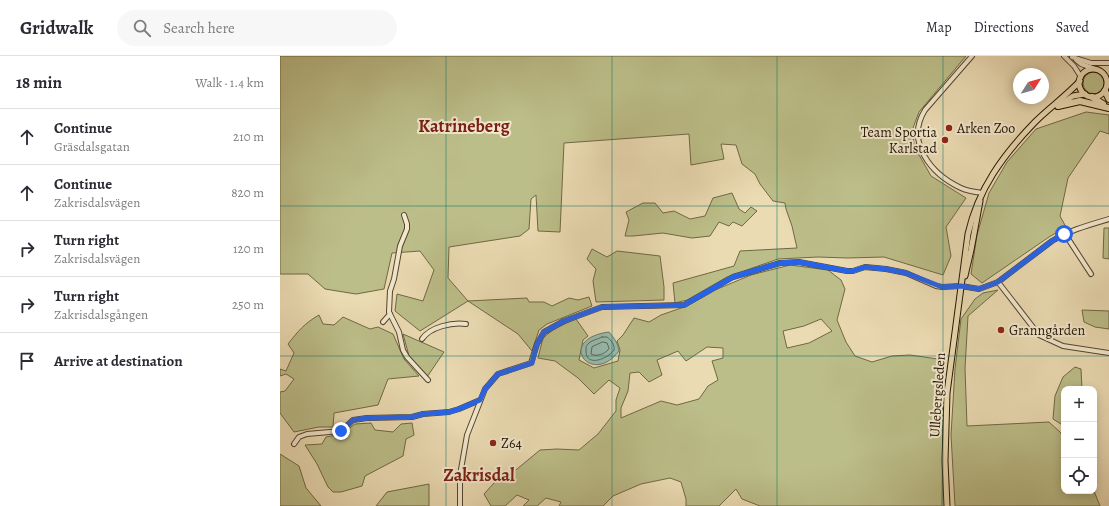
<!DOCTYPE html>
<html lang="en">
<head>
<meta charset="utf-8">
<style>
	body { margin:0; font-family:Alegreya,serif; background:#f7f7f7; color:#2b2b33 }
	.controls { position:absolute; right:12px; bottom:12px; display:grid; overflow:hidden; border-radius:8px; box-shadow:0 2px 10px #0003 }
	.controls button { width:36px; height:36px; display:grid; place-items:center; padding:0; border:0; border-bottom:1px solid #e1e1e2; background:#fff; color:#2b2b33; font:20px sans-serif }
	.compass { position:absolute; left:733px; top:12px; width:36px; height:36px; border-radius:50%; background:#fff; box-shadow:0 2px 10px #0003; rotate:53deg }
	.stop { position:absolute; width:12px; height:12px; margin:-9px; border:3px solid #2563eb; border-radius:50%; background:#fff }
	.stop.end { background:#2563eb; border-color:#fff; box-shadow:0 1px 4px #0008 }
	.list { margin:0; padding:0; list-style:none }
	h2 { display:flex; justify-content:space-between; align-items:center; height:52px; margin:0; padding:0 16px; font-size:17px }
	h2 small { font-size:13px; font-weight:400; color:#7c7c81 }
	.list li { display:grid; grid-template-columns:26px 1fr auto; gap:12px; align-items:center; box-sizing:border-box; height:56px; padding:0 16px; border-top:1px solid #e1e1e2 }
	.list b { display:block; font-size:15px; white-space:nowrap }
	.list p { margin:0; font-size:13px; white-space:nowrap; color:#7c7c81 }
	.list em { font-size:13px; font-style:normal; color:#7c7c81 }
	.icon { flex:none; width:22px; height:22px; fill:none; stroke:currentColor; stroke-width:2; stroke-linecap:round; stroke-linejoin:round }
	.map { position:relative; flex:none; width:829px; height:450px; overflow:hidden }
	header { display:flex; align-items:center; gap:24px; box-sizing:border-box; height:56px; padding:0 20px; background:#fff; border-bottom:1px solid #e1e1e2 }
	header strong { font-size:19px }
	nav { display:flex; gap:22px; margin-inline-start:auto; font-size:14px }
	.search { width:280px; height:36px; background:#f7f7f7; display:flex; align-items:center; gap:10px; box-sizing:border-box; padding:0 14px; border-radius:22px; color:#7c7c81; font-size:15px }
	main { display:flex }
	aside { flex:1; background:#fff }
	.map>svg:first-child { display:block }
</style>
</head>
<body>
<header>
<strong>Gridwalk</strong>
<div class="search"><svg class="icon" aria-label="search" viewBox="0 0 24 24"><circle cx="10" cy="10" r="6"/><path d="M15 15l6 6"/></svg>Search here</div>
<nav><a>Map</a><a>Directions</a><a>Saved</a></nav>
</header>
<main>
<aside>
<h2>18 min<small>Walk · 1.4 km</small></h2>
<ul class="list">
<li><svg class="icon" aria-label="ahead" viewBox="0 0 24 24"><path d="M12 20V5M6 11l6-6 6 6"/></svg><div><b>Continue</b><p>Gräsdalsgatan</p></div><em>210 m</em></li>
<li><svg class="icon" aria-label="ahead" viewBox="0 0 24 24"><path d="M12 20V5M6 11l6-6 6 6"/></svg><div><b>Continue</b><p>Zakrisdalsvägen</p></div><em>820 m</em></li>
<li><svg class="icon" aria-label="right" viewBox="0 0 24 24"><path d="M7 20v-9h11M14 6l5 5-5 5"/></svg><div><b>Turn right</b><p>Zakrisdalsvägen</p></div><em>120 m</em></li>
<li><svg class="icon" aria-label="right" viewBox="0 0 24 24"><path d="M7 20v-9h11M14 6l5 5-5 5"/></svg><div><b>Turn right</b><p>Zakrisdalsgången</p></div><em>250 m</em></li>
<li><svg class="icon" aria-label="arrive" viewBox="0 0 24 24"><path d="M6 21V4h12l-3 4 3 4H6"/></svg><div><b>Arrive at destination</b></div></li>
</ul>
</aside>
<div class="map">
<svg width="829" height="450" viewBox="0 0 829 450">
	<rect width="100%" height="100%" fill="#ebdbb3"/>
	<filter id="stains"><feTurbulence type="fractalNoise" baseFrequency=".005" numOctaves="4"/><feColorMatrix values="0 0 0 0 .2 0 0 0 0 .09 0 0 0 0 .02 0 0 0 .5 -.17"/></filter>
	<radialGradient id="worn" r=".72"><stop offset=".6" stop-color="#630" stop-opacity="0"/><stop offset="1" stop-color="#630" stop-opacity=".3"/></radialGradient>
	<g fill="#bcbe89" stroke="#706844" fill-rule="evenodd">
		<path d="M0 0H686L639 56 633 72 634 90 651 120 686 142 666 171 671 200 663 219 604 201 567 202 538 201 498 203 447 221 407 244 395 247 393 227 454 210 460 195 517 192 512 170 506 153 505 147 493 145 480 128 475 118 462 108 456 89 441 88 444 103 411 109 409 78 284 87 280 176 258 175 256 139 251 143 249 173 240 180 169 191 168 222 188 245 247 242 249 246H264L272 250 289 242 298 244 309 241 312 250 267 268 259 274 252 295 238 278 188 245 140 275 115 255 117 238 143 245 154 214 140 195 112 197 104 233 76 238 45 233 28 218H0Z"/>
		<circle cx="814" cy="27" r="11"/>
		<path d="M806 56 829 59V78L820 75 788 122 780 160 786 171 769 181 702 227 691 218 697 179 709 137 727 106 756 73Z"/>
		<path d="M452 137 459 153 465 157 471 151 477 155 462 170 453 166 449 170 439 166 430 180 412 182 383 177 353 180H345L349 164 346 156 363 147H375L383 157 394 155 410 163 425 160 433 142Z"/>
		<path d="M824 172H829V203L823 202Z"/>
		<path d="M312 193 327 201 337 195 380 200 384 231V244L316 246 313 225 316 213 307 203Z"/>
		<path d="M510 209 548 214 561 224 565 233 557 264 566 286 575 300 592 306 612 300 630 299 665 304 663 352 662 450H480L462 443 456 433 439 450H406V443L401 426 390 422 361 428 333 440 323 450H279L281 446 266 442 257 450H243L249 444 237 439 225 450H211L204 438 214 427 231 418 260 394 277 393 299 394 318 378 336 355V344L340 332 329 324 314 338 298 322 275 305 258 302 263 282 275 272 296 263 308 280 303 284 299 304 314 312 338 305 340 294 337 285 343 279 354 262 369 266 381 259 407 250 435 234 471 219ZM541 263 552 275 529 287 507 292 503 275 524 270ZM427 291 443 292V302L432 305 438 324 428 330 419 343 397 349 381 345 341 362V352L348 335 350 317 359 316 369 326 382 319 377 304 398 295 406 305Z"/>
		<path d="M718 234 688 260 685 312 687 370 769 366 781 377 784 385V435H814L820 450H675L671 379 675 313 681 263 695 243 703 237Z"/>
		<path d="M802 254 829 255V273L815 271 804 266Z"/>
		<path d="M39 259 43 268 54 269 63 261 90 273 98 271 113 278 124 303 139 320 108 323 98 349 54 357 53 371H39L14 376 0 357V336L5 335 14 323 6 318 0 320V313L6 315 14 297 8 288C18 275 25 267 39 259Z"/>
		<path d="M123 278 164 296 147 321 129 300Z"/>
		<path d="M795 311 801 313 802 333H784V370L773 363 775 340 783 321Z"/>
		<path d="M91 367 95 374 113 376 121 368 132 367 134 379 126 383 123 400 85 420 82 430 61 436H53L48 431 37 408 25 389 42 388 46 381 62 378 75 368Z"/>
		<path d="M0 398 19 410 26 432 41 450H0Z"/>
		<path d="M149 428V450H96L107 436Z"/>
	</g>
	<path fill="#98bbae" stroke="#697868" d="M329 276C334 282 338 287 339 295 311 332 275 283 329 276Z"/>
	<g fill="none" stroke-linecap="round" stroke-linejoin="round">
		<g stroke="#5e6757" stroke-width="1">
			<path d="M322 281H327C331 284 335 289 334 294 328 303 305 312 306 294 306 291 306 290 308 288 310 285 318 283 322 281Z"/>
			<path d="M323 286 327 287 329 292 328 294C324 298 317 301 311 298L312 291Z"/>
		</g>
		<defs>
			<g id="minor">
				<path d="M692 0 645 54C625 86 651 118 681 132 687 135 695 136 702 137"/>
				<path d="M784 0 794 10 801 21"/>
				<path d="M792 1 811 7H829"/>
				<path d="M796 4 801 8 815 13"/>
				<path d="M124 159 127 168V173L120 190 114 223 110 235 109 256 119 276 123 294 127 301 148 324"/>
				<path d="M785 178 811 218"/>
				<path d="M718 226 759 279 783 290 829 297"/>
				<path d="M103 266 110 258"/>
				<path d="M142 283C150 271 172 266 186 268"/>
				<path d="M14 388 19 381 27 378 61 375 73 364 87 362 132 361 143 358 169 356 179 353 200 344"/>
				<path d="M180 450V419L187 379 205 333 218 318 251 307 257 288 264 276 284 265 322 251 404 249 453 221 500 207 519 206 567 215H573L585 211 606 213 626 217 656 230 662 231 681 230 699 233 718 226 772 185C790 174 809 169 829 163"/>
			</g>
			<g id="major">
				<circle cx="813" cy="27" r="14"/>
				<path d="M779 49 793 40 805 38"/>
				<path d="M685 220 691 194 700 145"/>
				<path d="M667 450 665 405 667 337 688 178C698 133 723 99 755 66 769 52 786 40 800 25"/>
			</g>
			<g id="highway">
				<path d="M825 35 829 43"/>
				<path d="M812 41 823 48"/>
				<path d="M778 50 800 45 829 52"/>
			</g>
		</defs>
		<use href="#minor" stroke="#55452d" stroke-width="6"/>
		<use href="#major" stroke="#231300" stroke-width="7"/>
		<use href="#highway" stroke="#231300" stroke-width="8"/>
		<use href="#minor" stroke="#f2e8ce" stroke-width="4"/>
		<use href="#major" stroke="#ebdbb3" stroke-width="5"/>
		<use href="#highway" stroke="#ebdbb3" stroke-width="6"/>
	</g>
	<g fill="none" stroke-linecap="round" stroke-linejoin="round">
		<path stroke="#2563eb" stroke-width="5" d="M61 375 73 364 87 362 132 361 143 358 169 356 179 353 200 344 205 333 218 318 252 307 257 288 264 276 284 265 322 251 404 249 453 221 500 207 519 206 567 215H573L585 211 606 213 626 217 662 231 681 230 699 233 718 226 772 185 784 178"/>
	</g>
	<path fill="none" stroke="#0f766e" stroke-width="1" stroke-opacity="0.55" d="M166 0V450M332 0V450M497 0V450M663 0V450M0 150H829M0 300H829"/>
	<g fill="#8f2418" stroke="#f2e8ce" stroke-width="1.5">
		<circle cx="669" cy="72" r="4"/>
		<circle cx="665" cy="84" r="4"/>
		<circle cx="721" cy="274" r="4"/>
		<circle cx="213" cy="387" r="4"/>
	</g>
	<g text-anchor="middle" stroke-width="4" stroke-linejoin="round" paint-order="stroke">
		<g font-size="14" fill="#231300" stroke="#f2e8ce" text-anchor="start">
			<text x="677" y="77">Arken Zoo</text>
			<text x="657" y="81" text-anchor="end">Team Sportia<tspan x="657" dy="16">Karlstad</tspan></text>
			<text x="729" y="279">Granngården</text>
			<text x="221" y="392">Z64</text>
		</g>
		<g font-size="14" fill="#231300" stroke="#f2e8ce">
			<text transform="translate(657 339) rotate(-86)" y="5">Ullebergsleden</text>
		</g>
		<g font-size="18" font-weight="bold" fill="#7a1f14" stroke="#f2e8ce">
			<text x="184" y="76">Katrineberg</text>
			<text x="199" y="425">Zakrisdal</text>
		</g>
	</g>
	<rect width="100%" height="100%" filter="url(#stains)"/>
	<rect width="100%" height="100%" fill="url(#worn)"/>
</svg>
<div class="controls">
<button>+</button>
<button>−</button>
<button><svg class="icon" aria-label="locate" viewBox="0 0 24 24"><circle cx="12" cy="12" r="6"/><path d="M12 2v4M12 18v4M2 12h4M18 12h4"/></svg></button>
</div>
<svg class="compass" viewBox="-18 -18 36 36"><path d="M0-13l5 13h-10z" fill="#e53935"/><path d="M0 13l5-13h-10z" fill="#7c7c81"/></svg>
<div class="stop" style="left:784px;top:178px"></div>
<div class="stop end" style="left:61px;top:375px"></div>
</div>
</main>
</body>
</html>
